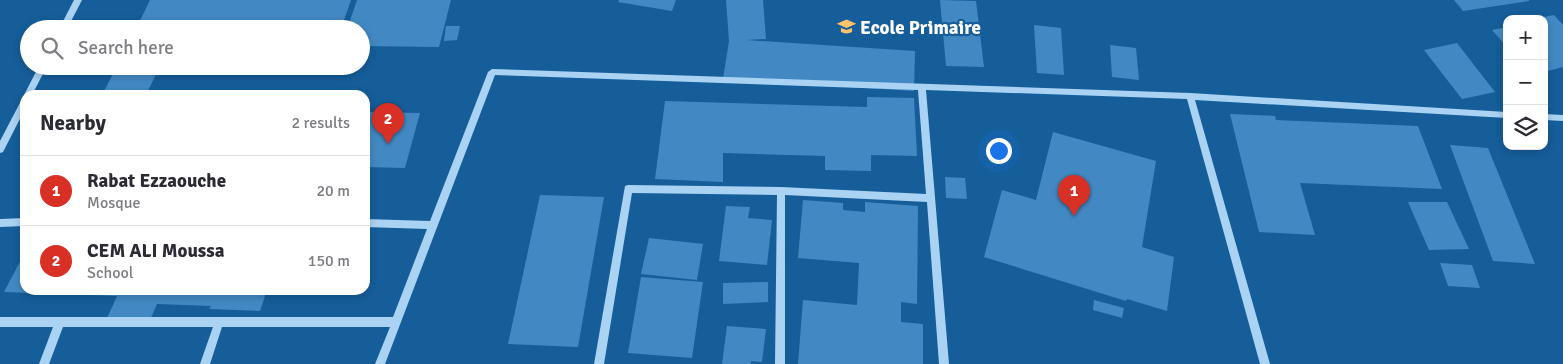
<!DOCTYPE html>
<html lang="en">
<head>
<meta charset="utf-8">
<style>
	body { margin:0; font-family:Signika,sans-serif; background:#f2f2f3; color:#2b2b33 }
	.controls { position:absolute; right:15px; top:15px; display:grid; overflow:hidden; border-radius:10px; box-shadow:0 2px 8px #0003 }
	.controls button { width:45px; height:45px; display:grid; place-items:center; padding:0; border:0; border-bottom:1px solid #e1e1e2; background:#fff; color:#2b2b33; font:25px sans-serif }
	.you { position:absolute; left:998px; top:150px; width:18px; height:18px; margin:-12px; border:4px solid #fff; border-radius:50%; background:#1a73e8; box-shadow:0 0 0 8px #1a73e833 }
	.badge { display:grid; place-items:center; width:32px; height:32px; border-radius:50%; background:#d93025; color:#fff; font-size:16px; font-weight:700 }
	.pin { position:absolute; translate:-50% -41px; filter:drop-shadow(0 1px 2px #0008) }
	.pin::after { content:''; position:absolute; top:26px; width:18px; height:15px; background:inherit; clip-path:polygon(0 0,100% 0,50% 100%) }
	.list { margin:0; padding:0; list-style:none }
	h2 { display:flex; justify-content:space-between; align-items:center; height:65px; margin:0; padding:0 20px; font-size:21px }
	h2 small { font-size:16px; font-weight:400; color:#7c7c81 }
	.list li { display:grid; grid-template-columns:32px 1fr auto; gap:15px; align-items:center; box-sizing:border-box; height:70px; padding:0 20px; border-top:1px solid #e1e1e2 }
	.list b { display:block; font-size:19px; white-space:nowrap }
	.list p { margin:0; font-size:16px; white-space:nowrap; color:#7c7c81 }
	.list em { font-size:16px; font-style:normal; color:#7c7c81 }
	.icon { flex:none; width:28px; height:28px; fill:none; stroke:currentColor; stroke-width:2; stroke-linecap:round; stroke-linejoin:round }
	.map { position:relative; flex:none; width:1563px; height:364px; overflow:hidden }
	.search { position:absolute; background:#fff; box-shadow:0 2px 8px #0003; left:20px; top:20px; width:350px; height:55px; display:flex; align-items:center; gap:12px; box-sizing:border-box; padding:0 18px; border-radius:28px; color:#7c7c81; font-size:19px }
	.panel { position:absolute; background:#fff; box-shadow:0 2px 8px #0003; left:20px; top:90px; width:350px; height:205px; border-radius:15px }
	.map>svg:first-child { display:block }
</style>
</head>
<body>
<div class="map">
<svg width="1563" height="364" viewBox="0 0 1563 364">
	<rect width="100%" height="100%" fill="#155e9a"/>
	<g fill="#4289c3">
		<path d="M150 0H351L341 29H308L310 25 180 23 178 29H136Z"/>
		<path d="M357 0H451L439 47 361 46V29H347Z"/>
		<path d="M619 0H676L672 11 618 2Z"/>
		<path d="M726 0H763L766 39 746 40 915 51 914 91 723 79 729 41Z"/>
		<path d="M940 0 976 1 984 67 946 66Z"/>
		<path d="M1454 0H1529V1L1463 11Z"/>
		<path d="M1554 15 1563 25V67L1544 72V17Z"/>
		<path d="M1034 25 1061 28 1064 75 1037 73Z"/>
		<path d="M446 26H460L457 40 444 41Z"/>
		<path d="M1507 27V47L1492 30Z"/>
		<path d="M1457 43 1495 92 1462 99 1424 50Z"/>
		<path d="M1110 45 1136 48 1139 80 1112 77Z"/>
		<path d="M117 66H160L146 95H102Z"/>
		<path d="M294 66H328L327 71 293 70Z"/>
		<path d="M296 91 323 92 322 95H295Z"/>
		<path d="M867 97 914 98 917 156 871 155V171L825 170V156L723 153V182L655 179 665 101 867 107Z"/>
		<path d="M365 112 420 113 405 168 365 167Z"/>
		<path d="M1230 114 1275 116 1276 120 1418 126 1442 189 1300 183 1315 235 1259 232Z"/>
		<path d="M1053 132 1156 161 1142 247 1174 257 1167 311 1127 299 1126 301 984 257 1002 190 1036 200Z"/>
		<path d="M1450 145 1488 148 1535 264 1493 261Z"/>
		<path d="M945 177 965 178 967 199 946 198Z"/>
		<path d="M540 195 604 197 578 347 508 344Z"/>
		<path d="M803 200 843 203V210L865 212V202L918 206 917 304 901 302V322L923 324V364H798L803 300 857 305 859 263 798 258Z"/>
		<path d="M1408 202H1447L1469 249 1429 250Z"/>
		<path d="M726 206 750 207 748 218 772 220 767 265 719 261Z"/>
		<path d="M649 238 703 244 697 280 641 274Z"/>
		<path d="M25 252V290H267L260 311 209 309 211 306 157 304 150 320 107 318 117 296 4 292Z"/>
		<path d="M1440 263 1472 265 1480 288 1448 286Z"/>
		<path d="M641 277 703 282 692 358 628 353Z"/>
		<path d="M768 282V302L723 304V283Z"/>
		<path d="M1094 300 1124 308 1122 318 1093 310Z"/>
		<path d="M727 326 766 329 762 362 751 361V364H722Z"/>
	</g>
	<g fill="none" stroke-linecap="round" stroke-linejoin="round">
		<g fill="#aad3f3" fill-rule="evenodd">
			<path d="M74 0H82L67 29H59Z"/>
			<path d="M39 66H47L32 95H25V97L24 95Z"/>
			<path d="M492 69 1190 93 1507 112V118L1195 100 1270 364H1260L1187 99 926 90 949 364H939L927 202 785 195V364H775L777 195 632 193 604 364H594L625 186 628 185 781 187 926 194 918 90 495 75 385 364H375L390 327H222L210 364H200L213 327H63L49 364H39L53 327H0V317H393L427 229 365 227V219L430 221 488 72Z"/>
			<path d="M25 98V109L3 152 0 153V141L22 99Z"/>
			<path d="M1544 114 1563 115V121L1544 120Z"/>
			<path d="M25 218V226L0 227V219Z"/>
		</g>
	</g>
	<defs>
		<symbol id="school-bare" viewBox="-9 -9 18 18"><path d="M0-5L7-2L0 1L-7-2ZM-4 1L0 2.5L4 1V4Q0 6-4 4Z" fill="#ffc46b" stroke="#155e9a" stroke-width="2.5" paint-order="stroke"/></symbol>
	</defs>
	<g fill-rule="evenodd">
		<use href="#school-bare" x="834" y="14" width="25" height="25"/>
	</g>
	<g text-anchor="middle" stroke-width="4.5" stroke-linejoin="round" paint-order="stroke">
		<g font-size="19" font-weight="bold" fill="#fff" stroke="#155e9a" text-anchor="start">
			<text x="860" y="34">Ecole Primaire</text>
		</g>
	</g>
</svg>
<div class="controls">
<button>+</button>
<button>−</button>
<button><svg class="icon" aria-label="layers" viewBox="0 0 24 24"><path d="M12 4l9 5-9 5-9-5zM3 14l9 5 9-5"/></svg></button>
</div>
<div class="you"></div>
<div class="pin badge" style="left:1074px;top:216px">1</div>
<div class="pin badge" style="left:388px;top:144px">2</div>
<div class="search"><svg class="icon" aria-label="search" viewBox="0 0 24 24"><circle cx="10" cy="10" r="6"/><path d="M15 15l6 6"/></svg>Search here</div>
<section class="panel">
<h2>Nearby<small>2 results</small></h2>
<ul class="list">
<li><span class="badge">1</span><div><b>Rabat Ezzaouche</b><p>Mosque</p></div><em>20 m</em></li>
<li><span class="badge">2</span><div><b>CEM ALI Moussa</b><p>School</p></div><em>150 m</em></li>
</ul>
</section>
</div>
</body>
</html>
